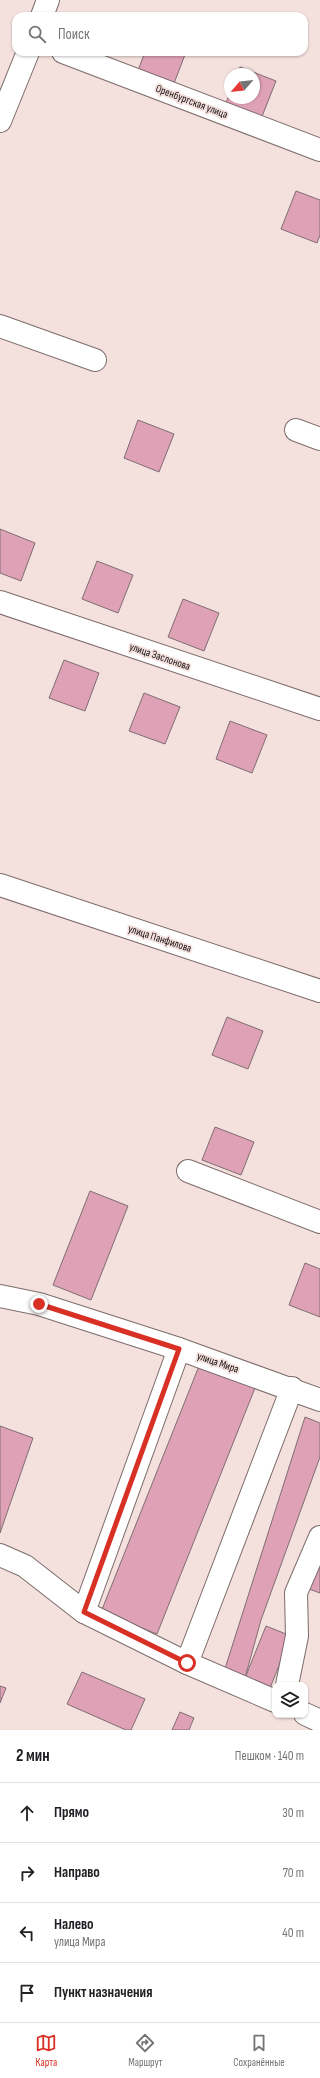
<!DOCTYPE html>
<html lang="ru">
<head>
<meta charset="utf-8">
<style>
	body { margin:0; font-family:"Sofia Sans Condensed",sans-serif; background:#f2f2f2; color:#202124 }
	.controls { position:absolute; right:12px; bottom:12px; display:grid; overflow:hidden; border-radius:8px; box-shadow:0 1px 3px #0004 }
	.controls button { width:36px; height:36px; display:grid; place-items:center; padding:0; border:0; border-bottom:1px solid #e0e0e0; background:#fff; color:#202124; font:20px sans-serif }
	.compass { position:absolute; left:224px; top:68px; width:36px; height:36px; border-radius:50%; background:#fff; box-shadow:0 1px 3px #0004; rotate:242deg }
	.stop { position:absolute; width:12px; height:12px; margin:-9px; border:3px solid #d93025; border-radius:50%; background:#fff }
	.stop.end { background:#d93025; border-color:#fff; box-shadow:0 1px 4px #0008 }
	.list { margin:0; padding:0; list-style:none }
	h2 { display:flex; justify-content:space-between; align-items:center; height:52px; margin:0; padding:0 16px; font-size:17px }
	h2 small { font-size:13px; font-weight:400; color:#757577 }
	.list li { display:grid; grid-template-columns:26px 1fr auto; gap:12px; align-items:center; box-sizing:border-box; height:60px; padding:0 16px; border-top:1px solid #e0e0e0 }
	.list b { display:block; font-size:15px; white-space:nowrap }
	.list p { margin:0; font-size:13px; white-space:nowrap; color:#757577 }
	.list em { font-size:13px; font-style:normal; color:#757577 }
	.icon { flex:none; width:22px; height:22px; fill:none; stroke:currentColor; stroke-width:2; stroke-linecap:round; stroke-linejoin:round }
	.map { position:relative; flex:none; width:320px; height:1730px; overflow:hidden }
	.search { position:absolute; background:#fff; box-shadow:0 1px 3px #0004; left:12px; right:12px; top:12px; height:44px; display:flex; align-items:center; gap:10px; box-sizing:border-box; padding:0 14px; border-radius:12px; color:#757577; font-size:15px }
	.sheet { height:292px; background:#fff }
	nav { display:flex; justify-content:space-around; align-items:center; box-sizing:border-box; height:56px; border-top:1px solid #e0e0e0; background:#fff; font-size:11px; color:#757577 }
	nav a { display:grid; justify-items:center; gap:2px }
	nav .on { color:#d93025 }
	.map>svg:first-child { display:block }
</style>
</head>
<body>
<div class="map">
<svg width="320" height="1730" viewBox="0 0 320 1730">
	<rect width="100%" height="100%" fill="#f4e1de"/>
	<g fill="#dfa1b6" stroke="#7e6e73">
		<path d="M145 52H186L173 86 137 73Z"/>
		<path d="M240 67 276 81 261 119 225 105 230 93V98H254V74H237Z"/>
		<path d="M296 191 320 200V235L317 243 281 229Z"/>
		<path d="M138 420 174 434 159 472 124 458Z"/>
		<path d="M0 529 35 543 21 581 0 573Z"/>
		<path d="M97 561 133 575 118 613 82 599Z"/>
		<path d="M183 599 219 613 204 651 168 637Z"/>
		<path d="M64 660 99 673 85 711 49 698Z"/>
		<path d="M144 693 180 707 165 744 129 731Z"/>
		<path d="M230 721 267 735 252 773 216 759Z"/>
		<path d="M227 1017 263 1031 248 1069 212 1055Z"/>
		<path d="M215 1127 254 1142 241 1175 202 1160Z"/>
		<path d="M90 1191 128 1206 91 1300 53 1285Z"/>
		<path d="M305 1263 320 1269V1317L289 1305Z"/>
		<path d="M199 1366 255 1388 157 1634 101 1612Z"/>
		<path d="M305 1417 320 1423V1457L261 1620 245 1678H222Z"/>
		<path d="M0 1426 33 1438 0 1533Z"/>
		<path d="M320 1564V1593L309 1589Z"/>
		<path d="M266 1626 291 1636 270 1688 245 1678Z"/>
		<path d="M82 1672 145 1699 131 1730H126L67 1704Z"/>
		<path d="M0 1686 6 1688 0 1703Z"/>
		<path d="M180 1712 194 1718 189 1730H172Z"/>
	</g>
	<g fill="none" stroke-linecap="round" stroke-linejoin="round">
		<defs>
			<g id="minor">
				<path d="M42 16 48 0"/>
				<path d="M63 52 320 150"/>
				<path d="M0 121 28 52"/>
				<path d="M0 326 95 360"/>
				<path d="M296 430 320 439"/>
				<path d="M0 602 320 709"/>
				<path d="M0 885 320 991"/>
				<path d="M188 1171 320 1222"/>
				<path d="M0 1296 39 1304 179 1349 320 1400"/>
				<path d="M179 1349 84 1612 187 1663"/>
				<path d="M0 1555 25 1566 84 1612"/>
				<path d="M287 1685 297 1636 296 1593 320 1537"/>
				<path d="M275 1701 187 1663 292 1388"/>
				<path d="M305 1714 320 1721"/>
			</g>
		</defs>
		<use href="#minor" stroke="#7c6c6a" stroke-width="24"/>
		<use href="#minor" stroke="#fff" stroke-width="22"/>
	</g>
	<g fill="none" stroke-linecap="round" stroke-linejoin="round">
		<path stroke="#d93025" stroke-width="5" d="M39 1304 179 1349 84 1612 187 1663"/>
	</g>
	<g text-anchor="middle" stroke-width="3.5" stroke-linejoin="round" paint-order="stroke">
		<g font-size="11" fill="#17100f" stroke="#f4e1de">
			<text transform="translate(192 101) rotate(21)" y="4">Оренбургская улица</text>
			<text transform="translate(160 656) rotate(19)" y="4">улица Заслонова</text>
			<text transform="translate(160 938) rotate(18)" y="4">улица Панфилова</text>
			<text transform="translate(218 1362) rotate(19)" y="4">улица Мира</text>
		</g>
	</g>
</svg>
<div class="controls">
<button><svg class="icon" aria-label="layers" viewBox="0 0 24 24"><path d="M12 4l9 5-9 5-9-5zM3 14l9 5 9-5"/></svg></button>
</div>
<svg class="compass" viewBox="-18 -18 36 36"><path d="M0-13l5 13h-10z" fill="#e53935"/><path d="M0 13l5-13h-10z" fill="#757577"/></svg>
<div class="stop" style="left:187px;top:1663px"></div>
<div class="stop end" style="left:39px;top:1304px"></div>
<div class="search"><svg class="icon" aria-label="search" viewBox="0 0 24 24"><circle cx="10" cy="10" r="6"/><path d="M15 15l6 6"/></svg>Поиск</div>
</div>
<section class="sheet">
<h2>2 мин<small>Пешком · 140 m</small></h2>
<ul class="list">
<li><svg class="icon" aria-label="ahead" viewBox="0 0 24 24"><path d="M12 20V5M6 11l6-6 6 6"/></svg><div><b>Прямо</b></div><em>30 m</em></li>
<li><svg class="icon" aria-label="right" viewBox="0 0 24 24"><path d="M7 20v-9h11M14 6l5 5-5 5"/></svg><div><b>Направо</b></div><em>70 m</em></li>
<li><svg class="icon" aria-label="left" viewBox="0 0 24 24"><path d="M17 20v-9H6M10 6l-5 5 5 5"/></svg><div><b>Налево</b><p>улица Мира</p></div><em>40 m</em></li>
<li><svg class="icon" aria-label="arrive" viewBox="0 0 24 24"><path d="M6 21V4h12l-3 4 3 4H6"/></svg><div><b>Пункт назначения</b></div></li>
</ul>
</section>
<nav>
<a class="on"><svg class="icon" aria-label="map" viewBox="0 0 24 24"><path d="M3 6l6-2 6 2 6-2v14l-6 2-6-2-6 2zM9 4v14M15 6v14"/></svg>Карта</a>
<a><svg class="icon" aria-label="directions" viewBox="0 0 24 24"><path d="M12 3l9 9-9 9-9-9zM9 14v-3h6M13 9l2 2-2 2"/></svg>Маршрут</a>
<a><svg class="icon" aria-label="saved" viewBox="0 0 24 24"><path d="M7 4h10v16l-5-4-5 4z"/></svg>Сохранённые</a>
</nav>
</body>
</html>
